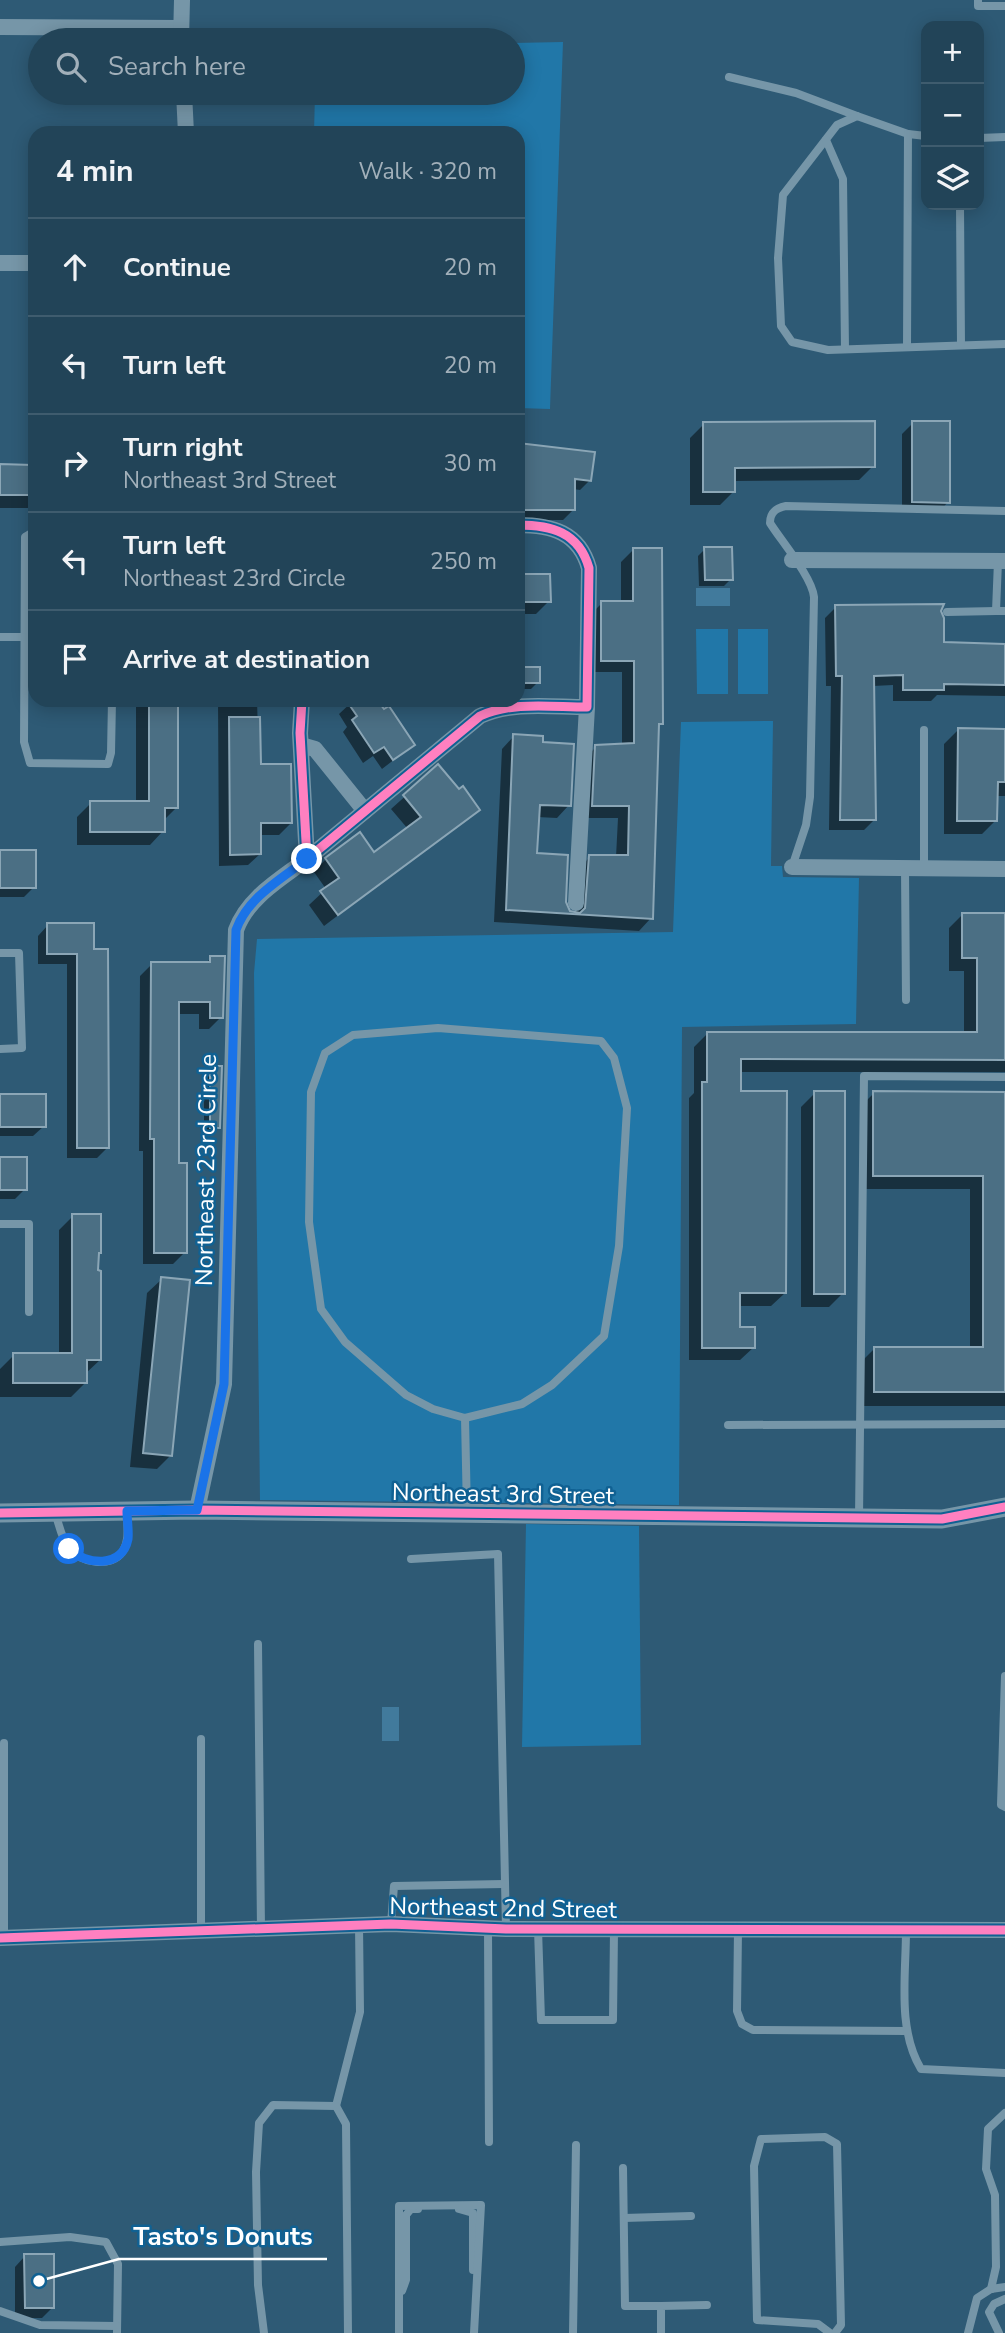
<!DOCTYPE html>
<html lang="en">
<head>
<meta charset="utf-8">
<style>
	body { margin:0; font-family:"Nunito Sans",sans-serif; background:#2e4e61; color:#f1f3f6 }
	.controls { position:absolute; right:21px; top:21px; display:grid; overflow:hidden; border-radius:14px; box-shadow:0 4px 18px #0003 }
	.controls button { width:63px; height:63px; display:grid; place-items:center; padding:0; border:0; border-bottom:2px solid #3f5c6e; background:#224458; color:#f1f3f6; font:35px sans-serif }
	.stop { position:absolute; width:21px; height:21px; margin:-16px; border:5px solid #1a73e8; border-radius:50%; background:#fff }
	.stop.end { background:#1a73e8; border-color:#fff; box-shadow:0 2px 7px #0008 }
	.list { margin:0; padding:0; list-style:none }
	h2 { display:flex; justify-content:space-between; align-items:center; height:91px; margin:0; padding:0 28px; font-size:30px }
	h2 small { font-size:23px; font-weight:400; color:#a2b0ba }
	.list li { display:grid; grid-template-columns:46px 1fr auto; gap:21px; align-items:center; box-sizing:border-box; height:98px; padding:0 28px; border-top:2px solid #3f5c6e }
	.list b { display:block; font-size:26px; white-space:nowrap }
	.list p { margin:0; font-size:23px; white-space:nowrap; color:#a2b0ba }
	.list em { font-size:23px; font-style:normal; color:#a2b0ba }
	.icon { flex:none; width:38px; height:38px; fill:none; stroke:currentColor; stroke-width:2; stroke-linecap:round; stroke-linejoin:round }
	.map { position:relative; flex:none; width:1005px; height:2333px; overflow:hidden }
	.search { position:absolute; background:#224458; box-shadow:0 4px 18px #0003; left:28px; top:28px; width:497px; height:77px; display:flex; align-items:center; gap:18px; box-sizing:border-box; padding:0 24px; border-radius:38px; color:#a2b0ba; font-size:26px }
	.panel { position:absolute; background:#224458; box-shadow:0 4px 18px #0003; left:28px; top:126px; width:497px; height:581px; border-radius:21px }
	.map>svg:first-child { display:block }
</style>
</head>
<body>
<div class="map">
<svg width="1005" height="2333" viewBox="0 0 1005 2333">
	<rect width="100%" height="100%" fill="#2e5a75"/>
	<g fill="#2177a8">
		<path d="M563 42 550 409 518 408V133H314L315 93H513V43Z"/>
		<path d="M696 629H728V694H697Z"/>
		<rect x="738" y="629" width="30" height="65"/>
		<path d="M773 721 771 866H782L783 877 859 878 856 1024 682 1027 679 1505 260 1500 254 973 257 939 673 932 681 722Z"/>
		<path d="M526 1524 639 1526 641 1745 522 1747Z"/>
	</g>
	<g fill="#417a9c">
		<rect x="696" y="588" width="34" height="18"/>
		<rect x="382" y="1707" width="17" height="34"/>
	</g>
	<g fill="#0007">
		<path d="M913 423 948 502 938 513 902 512V434Z"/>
		<path d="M704 424 873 466 859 480 733 481 734 491 720 505H690V438Z"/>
		<path d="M518 445 590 480 580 490 573 489V510L563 520H518Z"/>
		<rect x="0" y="466" width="35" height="42"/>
		<path d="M705 549 731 579 724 586H699L698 556Z"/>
		<path d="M633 550 662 723 657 727 651 918 639 931 494 922 502 749 514 736 569 805 557 818 537 817 536 855 570 914H575L578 869 590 857H616L618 818H580L584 759 596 747 622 745V672H589V616L602 603H621V562Z"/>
		<path d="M518 576 549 601 536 614H518Z"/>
		<path d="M836 607 939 612 942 644 1005 645V696L937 695 931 701H893V685L873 686 875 819 864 830H829L831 686H826L825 618Z"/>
		<path d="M518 668 538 682 531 689H518Z"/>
		<path d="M136 700H177V807L163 821V831L150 845H77V817L91 803H136Z"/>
		<path d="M218 700H257L259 766 291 823 279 835H260V854L248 865 219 866Z"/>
		<path d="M354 700H375L413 745 382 769 373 756 363 763 343 732 347 727 339 714Z"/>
		<path d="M958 730H1005V796H996V820L982 834H944V744Z"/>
		<path d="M438 767 478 809 324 926 309 905 326 889 314 872 326 859 373 854 408 829 391 809Z"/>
		<path d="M0 851 34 887 24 897H0Z"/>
		<path d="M963 914H1005V1072H739V1093L785 1293 771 1306H739V1328L754 1347 740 1360H689V1098L694 1093V1047L707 1034H964V971H949V928Z"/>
		<path d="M48 925H92L107 1148 97 1158H67V964H38V936Z"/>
		<path d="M211 958 221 1017 209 1029H199V1014H178L177 1165 185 1252 173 1264H143V1151H139L140 976 152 964H205Z"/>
		<path d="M210 1068 219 1127 212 1134H204V1074Z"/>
		<path d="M815 1093 843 1293 829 1307H801V1107Z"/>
		<path d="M874 1093 1005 1094V1406H861V1362L875 1348H970V1189H860V1107Z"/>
		<path d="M0 1096 44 1126 33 1136H0Z"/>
		<path d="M0 1159 25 1189 15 1199H0Z"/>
		<path d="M73 1216 97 1255 100 1360 85 1374V1383L71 1397H0V1369L14 1355H59V1230Z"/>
		<path d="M162 1279 171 1455 157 1469 130 1467 147 1293Z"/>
		<path d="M25 2256 53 2307 42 2318H15V2267Z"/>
	</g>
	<g fill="#4b6f84" stroke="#8ba6b6" stroke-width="2">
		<path d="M875 421V467L735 468V492H703V422Z"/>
		<path d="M912 421H950V503L912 502Z"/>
		<path d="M518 443 595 452 591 481 575 479V510H518Z"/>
		<path d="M0 464 32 465V495H0Z"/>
		<path d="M704 547H732L733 580H705Z"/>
		<path d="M633 548H662L663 724H659L653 919 506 910 513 734 543 736V742L574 744 571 806 540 805 537 853 568 855 566 902 570 911 580 913 585 908 589 855H628L629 806H592L595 745 634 743V661H601V601H633Z"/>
		<path d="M518 574H550L551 602H518Z"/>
		<path d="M944 604 941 611 944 618V642L1005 644V685L944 684V690H903V675L874 676 876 820H840L842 676H836L835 605Z"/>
		<rect x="518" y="667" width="22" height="16"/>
		<path d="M149 700H178V808H165V832H90V801H149Z"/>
		<path d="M346 700H377L384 709 389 706 415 745 393 760 384 747 374 753 352 720 357 716Z"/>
		<path d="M229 717H260L261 764H291L292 823H261V854L230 855Z"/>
		<path d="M958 728 1005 729V782H998L997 821H957Z"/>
		<path d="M438 764 459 789 463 786 480 810 338 915 320 891 339 878 325 858 360 832 374 852 421 817 403 795Z"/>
		<rect x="0" y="850" width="36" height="38"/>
		<path d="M962 913H1005V1060L741 1059V1091H787L786 1293H740V1327H755V1348H702V1082H707V1032H977V958H962Z"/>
		<path d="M47 923H94V949H108L109 1148H77V954H47Z"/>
		<path d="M210 956H225L223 1018H210V1002H179V1163H187V1253H154V1139H150L151 962H210Z"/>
		<path d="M210 1066H222L220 1128H210Z"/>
		<rect x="814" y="1091" width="31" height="203"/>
		<path d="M873 1091 1005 1092V1392H874V1347H983V1176H873Z"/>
		<rect x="0" y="1094" width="46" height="33"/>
		<rect x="0" y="1157" width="27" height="33"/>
		<path d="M72 1214H101V1253H99L98 1270 101 1271V1360H87V1383H13V1353H72Z"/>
		<path d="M161 1277 190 1280 172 1456 143 1453Z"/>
		<path d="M24 2254H54V2308H25Z"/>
	</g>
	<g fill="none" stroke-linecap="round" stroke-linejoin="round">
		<g stroke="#7696a8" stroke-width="8">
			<path d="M978 0V6H1005"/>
			<path d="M729 77 796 93 857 116"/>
			<path d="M926 136 908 134 857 116 837 125 783 195 778 258 781 326 792 342 828 350 1005 344"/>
			<path d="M979 138 1005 137"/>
			<path d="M826 140 843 179 845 349"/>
			<path d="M960 205 961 345"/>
			<path d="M907 347 908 134"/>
			<path d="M35 531 25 537 24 742 30 763 108 764 111 753 112 700"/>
			<path d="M998 561 996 611H1005"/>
			<path d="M947 612 996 611"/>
			<path d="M0 637H23"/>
			<path d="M924 730V868"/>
			<path d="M792 867 806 825 810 797 814 597C812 577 782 542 770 523 770 512 776 508 786 506L1005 511"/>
			<path d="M905 868 906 1000"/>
			<path d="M0 953H19L22 1048 0 1049"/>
			<path d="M0 1224H29V1312"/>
			<path d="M465 1418 433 1409 406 1395 345 1342 321 1309 309 1222 311 1092 325 1053 353 1035 438 1028 601 1041 614 1058 627 1108 619 1246 604 1336 552 1385 522 1404 465 1418 467 1513"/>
			<path d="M728 1425 1005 1424"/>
			<path d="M55 1512C59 1524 61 1538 69 1548 80 1563 112 1569 123 1551 130 1539 127 1526 127 1513"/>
			<path d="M859 1518 864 1076 1005 1077"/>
			<path d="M411 1559 498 1554 506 1929"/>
			<path d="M258 1644 261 1929"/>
			<path d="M1005 1676 1001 1805 1005 1807"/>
			<path d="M201 1739V1931"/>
			<path d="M391 1924 394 1886 504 1884"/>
			<path d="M488 1929 489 2142"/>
			<path d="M538 1929 541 2020H613L614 1930"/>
			<path d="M738 1930 737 2011 742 2024 753 2030 906 2031"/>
			<path d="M906 1930C906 1976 897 2029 921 2069L1005 2073"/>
			<path d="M4 1938V1743"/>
			<path d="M336 2106 360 2012 359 1925"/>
			<path d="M623 2168 625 2306H661"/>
			<path d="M459 2209 473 2213V2270"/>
			<path d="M624 2218 691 2216"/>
			<path d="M0 2242 70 2237 106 2242 118 2264 117 2333"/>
			<path d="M991 2289 996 2267 995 2195 986 2169 988 2129 1005 2113"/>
			<path d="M402 2291 406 2280V2215L411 2209H418"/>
			<path d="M0 2311 40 2325 117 2326"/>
			<path d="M264 2333 258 2285 256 2172 259 2123 273 2105 336 2106 346 2124 348 2333"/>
			<path d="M399 2333V2206L481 2205 474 2333"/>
			<path d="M573 2333 576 2145"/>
			<path d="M661 2333V2306L707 2305"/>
			<path d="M830 2333 818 2324 757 2320 754 2166 761 2139 825 2137 837 2144 841 2325 835 2333"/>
			<path d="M968 2333 977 2298 991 2289 1005 2287"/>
			<path d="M999 2333 989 2312 994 2304 1005 2299"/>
		</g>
		<g stroke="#7696a8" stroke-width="16">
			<path d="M0 27 181 28"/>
			<path d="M181 40 182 0"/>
			<path d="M184 93 186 133"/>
			<path d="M0 263H35"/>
			<path d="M792 560 1005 561"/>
			<path d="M302 700 300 733 307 859 480 716C513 701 551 707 587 707L589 568C579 532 551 525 518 525"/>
			<path d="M301 745 315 749 365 811"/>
			<path d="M792 867 1005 869"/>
			<path d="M576 903 587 707"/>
			<path d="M197 1510 224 1384 236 930C248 897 281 879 307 859"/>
			<path d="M0 1938 391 1924 506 1929 1005 1930"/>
		</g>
		<path stroke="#7696a8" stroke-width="19" d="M0 1513 197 1510 942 1519 1005 1507"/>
		<defs>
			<g id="cycleway">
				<path d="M302 700 300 733 307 859 480 716C513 701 551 707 587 707L589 568C579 532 551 525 518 525"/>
				<path d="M0 1513 197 1510 942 1519 1005 1507"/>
				<path d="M0 1938 391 1924 506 1929 1005 1930"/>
			</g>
		</defs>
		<use href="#cycleway" stroke="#106193" stroke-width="13"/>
		<use href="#cycleway" stroke="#ff80c0" stroke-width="9"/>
	</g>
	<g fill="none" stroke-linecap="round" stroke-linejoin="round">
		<path stroke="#1a73e8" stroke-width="9" d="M69 1549C86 1565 122 1569 128 1539 129 1531 127 1520 127 1511L197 1510 224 1384 236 930C248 897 280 880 307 859"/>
	</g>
	<g text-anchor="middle" stroke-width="5" stroke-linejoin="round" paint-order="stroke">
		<g font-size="24" fill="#fff" stroke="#106193">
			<text transform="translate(206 1170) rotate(-89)" y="8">Northeast 23rd Circle</text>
			<text transform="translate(503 1494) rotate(1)" y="8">Northeast 3rd Street</text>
			<text transform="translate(503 1908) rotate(1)" y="8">Northeast 2nd Street</text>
		</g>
	</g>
	<path fill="none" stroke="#fff" stroke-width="2.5" d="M39 2281L119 2259H327"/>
	<circle fill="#fff" stroke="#106193" stroke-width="2.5" cx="39" cy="2281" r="7"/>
	<g font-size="26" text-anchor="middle" font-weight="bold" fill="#fff" stroke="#106193" stroke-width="5" stroke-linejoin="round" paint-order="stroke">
		<text x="223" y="2245">Tasto's Donuts</text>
	</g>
</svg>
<div class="controls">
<button>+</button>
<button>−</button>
<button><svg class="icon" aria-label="layers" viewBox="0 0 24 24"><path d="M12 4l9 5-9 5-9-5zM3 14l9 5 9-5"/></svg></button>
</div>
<div class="stop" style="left:69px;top:1549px"></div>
<div class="stop end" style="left:307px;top:859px"></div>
<div class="search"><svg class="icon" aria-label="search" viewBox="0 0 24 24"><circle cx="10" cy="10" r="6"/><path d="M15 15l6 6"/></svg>Search here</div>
<section class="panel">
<h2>4 min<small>Walk · 320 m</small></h2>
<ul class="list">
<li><svg class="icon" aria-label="ahead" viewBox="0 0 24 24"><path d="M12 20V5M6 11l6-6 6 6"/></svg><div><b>Continue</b></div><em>20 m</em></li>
<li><svg class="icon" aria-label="left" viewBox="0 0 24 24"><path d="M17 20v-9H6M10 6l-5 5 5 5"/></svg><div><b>Turn left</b></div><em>20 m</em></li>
<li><svg class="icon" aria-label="right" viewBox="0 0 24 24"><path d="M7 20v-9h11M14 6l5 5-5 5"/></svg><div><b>Turn right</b><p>Northeast 3rd Street</p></div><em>30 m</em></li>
<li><svg class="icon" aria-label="left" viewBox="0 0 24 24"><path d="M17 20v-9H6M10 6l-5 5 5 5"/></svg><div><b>Turn left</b><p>Northeast 23rd Circle</p></div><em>250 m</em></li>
<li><svg class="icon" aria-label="arrive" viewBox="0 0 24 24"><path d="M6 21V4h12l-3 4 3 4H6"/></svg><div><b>Arrive at destination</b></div></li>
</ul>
</section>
</div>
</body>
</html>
